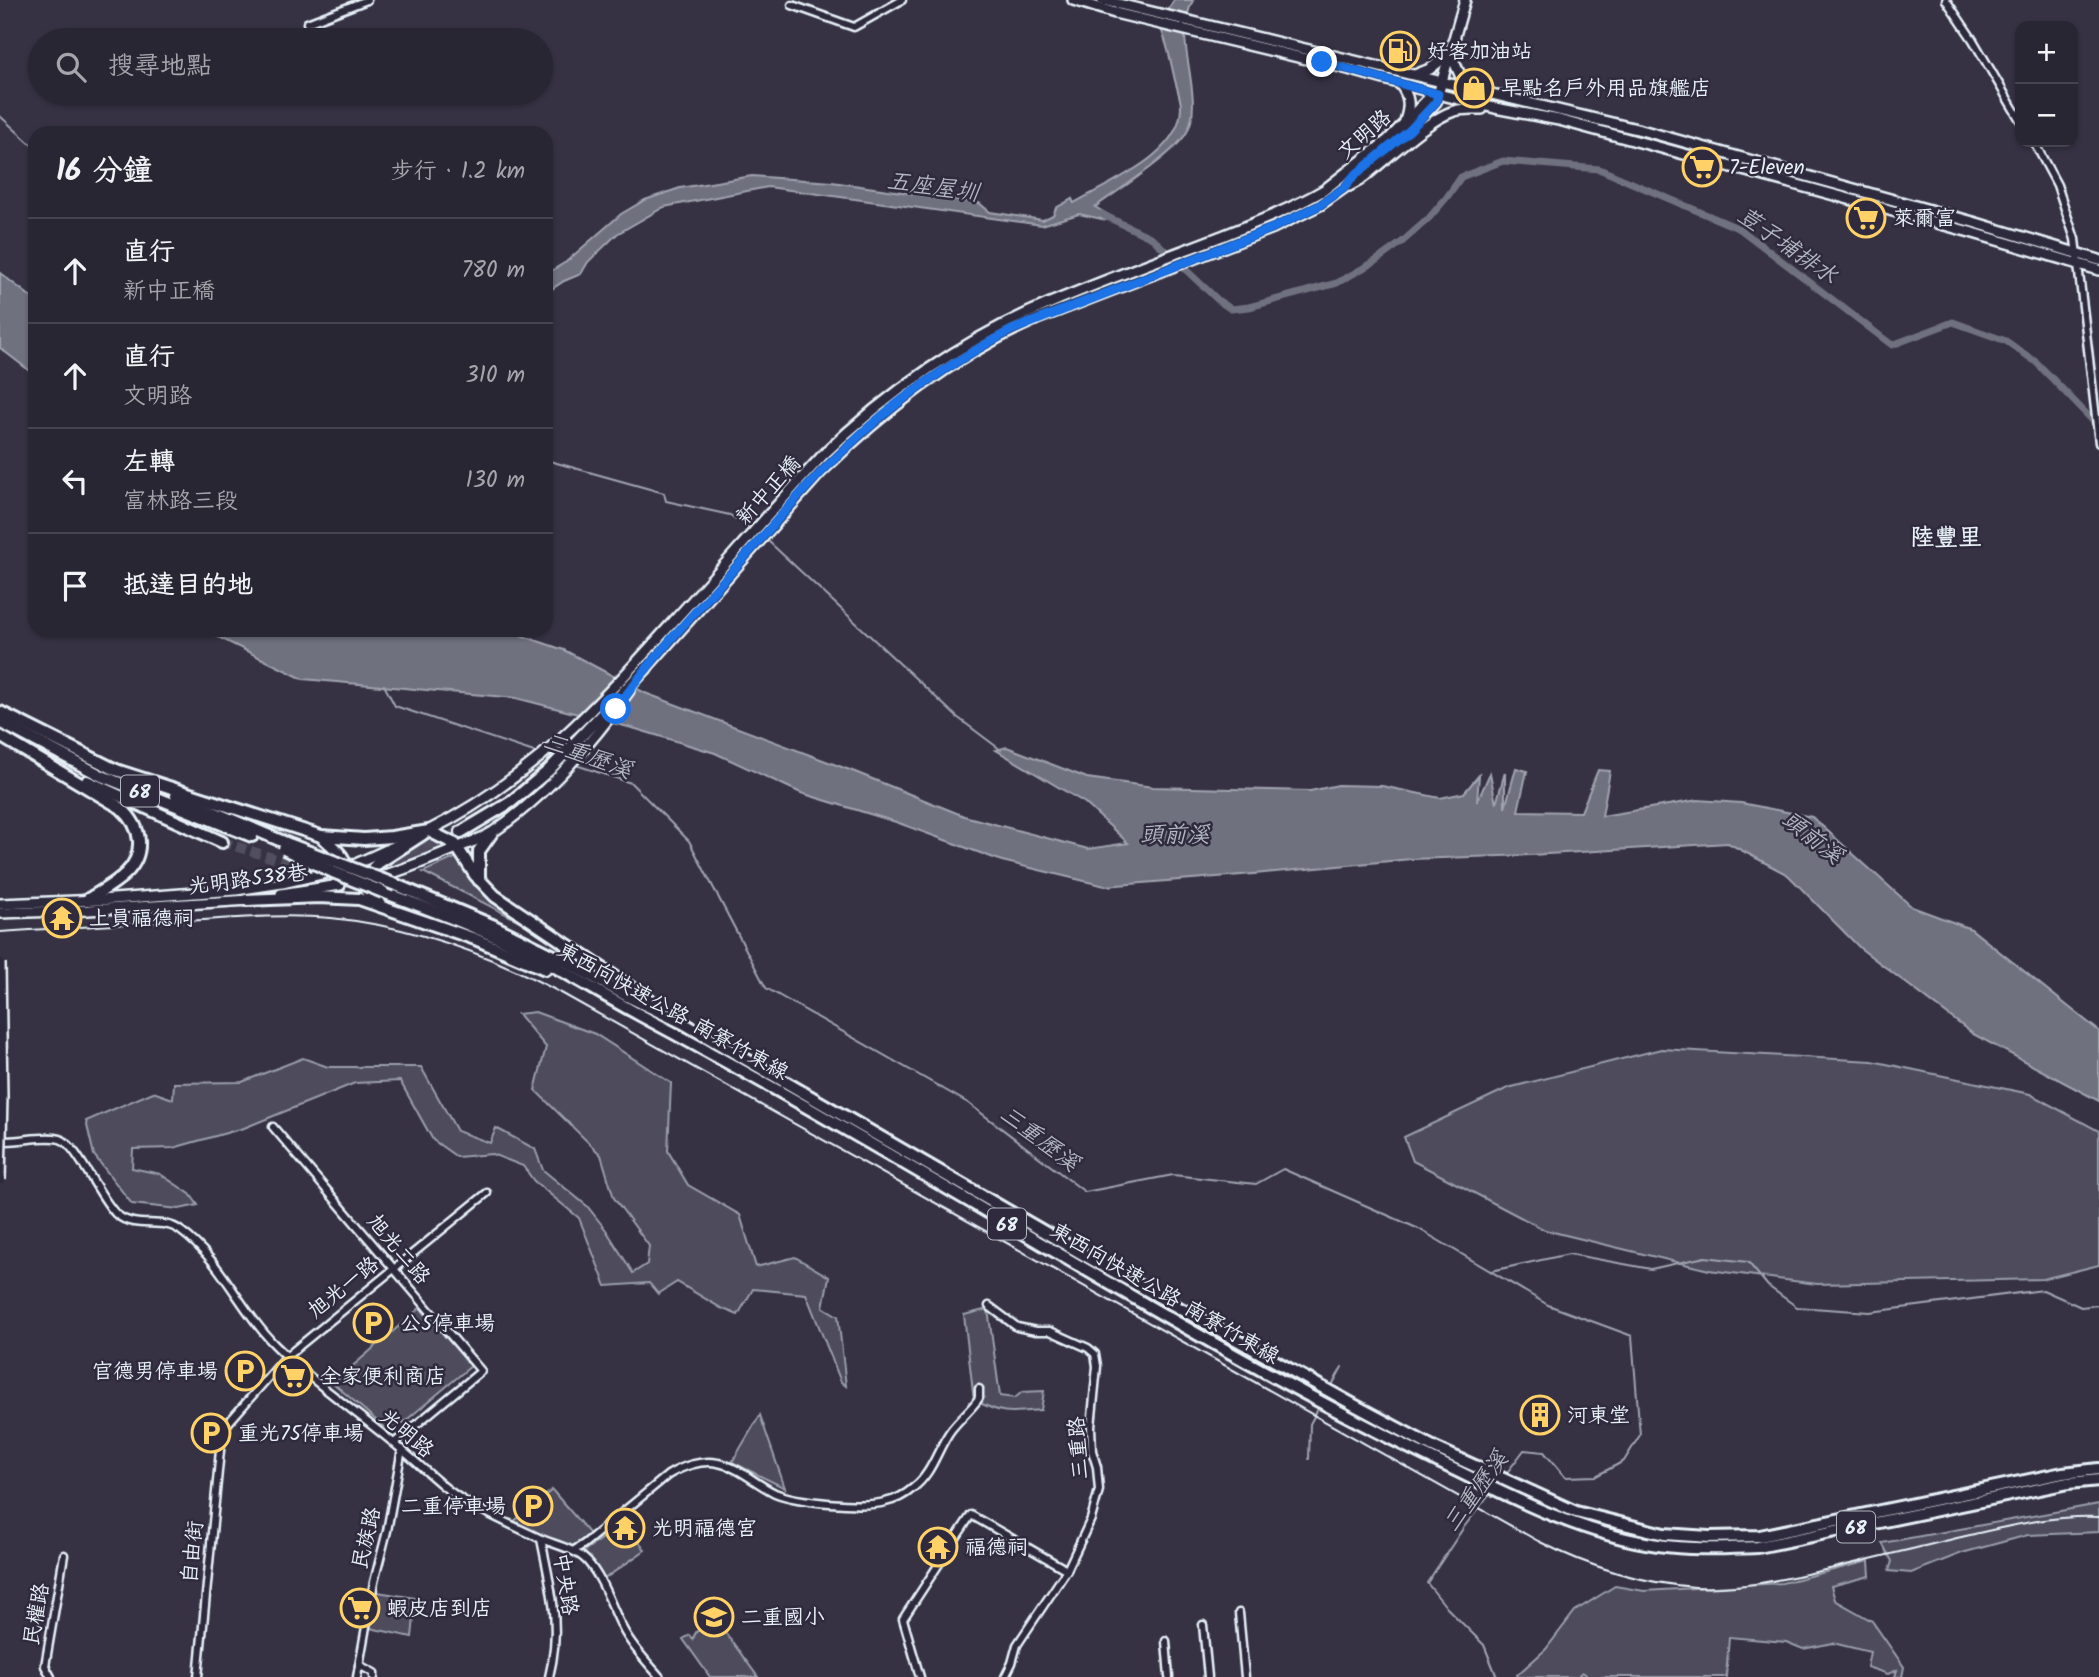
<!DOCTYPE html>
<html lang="zh-TW">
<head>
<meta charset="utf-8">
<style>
	body { margin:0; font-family:Kalam,"LXGW WenKai TC",sans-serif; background:#34323f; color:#f1f3f6 }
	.controls { position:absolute; right:21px; top:21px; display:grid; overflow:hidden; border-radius:14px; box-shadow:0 2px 5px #0004 }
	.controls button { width:63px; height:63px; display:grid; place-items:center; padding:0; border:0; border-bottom:2px solid #44434e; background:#282633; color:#f1f3f6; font:35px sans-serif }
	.stop { position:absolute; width:21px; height:21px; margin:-16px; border:5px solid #1a73e8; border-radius:50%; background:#fff }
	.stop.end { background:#1a73e8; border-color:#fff; box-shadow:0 2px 7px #0008 }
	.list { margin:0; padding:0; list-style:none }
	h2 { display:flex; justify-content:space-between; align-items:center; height:91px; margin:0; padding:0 28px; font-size:30px }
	h2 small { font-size:23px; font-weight:400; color:#a5a5ac }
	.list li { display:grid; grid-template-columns:46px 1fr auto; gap:21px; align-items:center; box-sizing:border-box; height:105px; padding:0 28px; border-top:2px solid #44434e }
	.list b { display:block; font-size:26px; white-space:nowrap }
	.list p { margin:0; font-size:23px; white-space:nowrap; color:#a5a5ac }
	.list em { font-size:23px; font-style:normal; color:#a5a5ac }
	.icon { flex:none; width:38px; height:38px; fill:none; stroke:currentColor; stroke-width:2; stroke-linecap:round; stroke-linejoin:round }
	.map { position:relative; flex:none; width:2099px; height:1677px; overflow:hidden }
	.search { position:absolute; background:#282633; box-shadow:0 2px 5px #0004; left:28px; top:28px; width:525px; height:77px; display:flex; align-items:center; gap:18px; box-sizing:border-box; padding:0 24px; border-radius:38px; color:#a5a5ac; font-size:26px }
	.panel { position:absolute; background:#282633; box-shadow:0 2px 5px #0004; left:28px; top:126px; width:525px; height:511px; border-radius:21px }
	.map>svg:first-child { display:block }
</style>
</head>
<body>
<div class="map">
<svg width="2099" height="1677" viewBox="0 0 2099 1677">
	<rect width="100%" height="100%" fill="#363244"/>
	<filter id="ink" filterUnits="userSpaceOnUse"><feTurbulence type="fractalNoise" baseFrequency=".0143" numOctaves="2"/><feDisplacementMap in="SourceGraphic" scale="14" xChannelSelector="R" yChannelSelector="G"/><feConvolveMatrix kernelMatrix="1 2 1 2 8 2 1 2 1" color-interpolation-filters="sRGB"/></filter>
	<g filter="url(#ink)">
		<g fill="#4d4b5c" stroke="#9a9eaa" stroke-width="2">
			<path d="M429 837 448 845 367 877 383 864Z"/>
			<path d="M457 857 477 882 541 932 423 872Z"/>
			<path d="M535 1012 595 1034 671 1083 668 1151 688 1185 740 1215 756 1267 795 1257 829 1277 823 1307 838 1316 846 1386 841 1382 806 1294 753 1289 738 1315 721 1308 677 1282 658 1294 649 1283 606 1286 579 1218 534 1181 523 1166 492 1154 457 1157 433 1140 400 1081 355 1083 244 1128 173 1148 133 1149 132 1168 160 1174 190 1194 198 1205 179 1209 132 1204 94 1155 86 1121 153 1092 173 1099 174 1083 242 1082 303 1058 328 1067H421L457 1131 490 1143 496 1128 535 1149 543 1170 587 1206 606 1230 633 1273 647 1264 649 1246 614 1198 601 1155 535 1090 546 1047 518 1014Z"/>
			<path d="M1661 1049 1872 1061 2030 1094 2099 1131V1265L2043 1279 1817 1284 1709 1270 1545 1230 1413 1161 1404 1137 1508 1088Z"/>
			<path d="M420 1308 471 1366 391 1433 333 1383Z"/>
			<path d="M988 1309 1000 1396 1015 1398 1022 1392 1044 1391 1041 1410C1010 1413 1002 1415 974 1400L964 1315Z"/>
			<path d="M760 1415 785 1488 732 1462Z"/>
			<path d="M552 1490 590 1534 573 1546 540 1535 513 1522Z"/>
			<path d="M2099 1504V1532L2028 1535 1962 1553 1911 1573 1889 1571 1892 1561 1882 1543Z"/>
			<path d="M616 1528 623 1538 632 1532 645 1550 604 1579 584 1551Z"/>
			<path d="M1869 1561 1870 1576 1831 1586 1835 1600 1872 1621 1904 1667 1902 1677H1895L1897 1670 1888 1674 1867 1667 1870 1652 1833 1643 1803 1649 1786 1642 1729 1637 1726 1677H1518L1517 1675 1546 1649 1575 1611 1615 1586 1644 1591 1782 1583Z"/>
			<path d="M371 1591 416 1598 412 1637 365 1627Z"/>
			<path d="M714 1625 722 1628 758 1677H710L683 1639 690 1635 693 1639C696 1628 704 1626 714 1625Z"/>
		</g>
		<g fill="#70717f" stroke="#a0a4af" stroke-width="2">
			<path d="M1174 0H1193C1181 26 1185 42 1189 68 1192 89 1197 113 1187 132 1175 154 1117 191 1095 207L1112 217 1106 220 1079 214 1042 225 768 187 664 207 617 234 588 262 581 274 564 281 546 293V274L566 262 621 214 645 200 680 188 752 176 832 182 979 203 990 212 1043 220 1053 215 1056 208 1072 199 1074 203C1109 182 1181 155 1181 107 1181 98 1176 86 1174 76 1170 59 1167 40 1159 25Z"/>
			<path d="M0 273 35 300V375L0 348Z"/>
			<path d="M204 630H510L523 636 564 650 645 693 855 772 964 816 1088 849 1128 843 1085 803 996 750 1007 747 1087 778 1153 787 1310 791 1338 785 1382 786 1440 798 1464 793 1479 775 1477 802 1490 773 1496 804 1505 772V808L1516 768 1527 771 1518 811 1581 812 1598 770 1610 771 1602 816 1698 800 1741 803 1812 817 1912 907 1971 929 2099 1031V1101L1973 1034 1860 948 1788 875 1728 843 1531 855 1411 859 1254 874 1105 886 1002 861 896 822 801 793 715 753 636 729 516 698 303 679Z"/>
		</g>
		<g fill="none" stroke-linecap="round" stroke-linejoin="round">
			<g stroke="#a0a4af" stroke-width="2">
				<path d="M0 116 35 148"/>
				<path d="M546 460 664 493 666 501 730 515 752 530"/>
				<path d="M766 539 957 717 1001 750"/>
				<path d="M384 685 395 706 537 753"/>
				<path d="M576 765 631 783 689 841 766 988 968 1103 1085 1192 1173 1175 1256 1184 1283 1169 1419 1229 1548 1305 1632 1336 1640 1435 1624 1461 1596 1476 1565 1477 1544 1452 1524 1450 1506 1474"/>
				<path d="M1491 1271 1569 1254 1651 1269 1705 1257 1748 1262 1768 1286 1797 1307 1870 1312 2043 1290 2081 1307 2099 1305"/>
				<path d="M1331 1387 1342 1367"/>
				<path d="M1309 1459 1310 1424 1319 1407"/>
				<path d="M1491 1492 1464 1527 1427 1583 1447 1608 1484 1645 1497 1677"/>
				<path d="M1577 1677 1582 1672 1590 1677"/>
			</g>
			<path stroke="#70717f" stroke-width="7" d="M1101 214 1152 238 1219 301 1231 309 1249 307 1337 283 1374 262 1402 242 1429 218 1447 197 1461 177 1503 161 1599 169 1740 229 1892 345 1953 322 2006 341 2036 362 2099 427"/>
			<g stroke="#514f5f" stroke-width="10" stroke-dasharray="10 5" stroke-linecap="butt">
				<path d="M222 842 327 875"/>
				<path d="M352 868 389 858 461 832"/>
			</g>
			<defs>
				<g id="street">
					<path d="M1946 0 1973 40 2020 120"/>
					<path d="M792 5 854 27 902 0"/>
					<path d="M307 23 367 0"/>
					<path d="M2034 142 2057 185 2075 239 2099 443"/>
					<path d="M273 1127 481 1371 394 1443"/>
					<path d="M0 1140 7 1141C24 1141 44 1135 60 1139 76 1143 100 1199 116 1214 136 1231 162 1216 181 1231 222 1261 240 1310 275 1345 314 1384 360 1414 402 1450 424 1468 443 1489 468 1503 491 1516 516 1527 539 1538 555 1545 574 1548 587 1561 604 1580 612 1609 624 1631 634 1649 647 1662 660 1677"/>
					<path d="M989 1306 1017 1327 1036 1331H1050L1088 1348 1095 1354 1097 1366 1091 1427 1092 1451 1097 1467 1099 1490 1091 1519 1067 1570 1017 1645 1012 1663 1005 1677"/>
					<path d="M541 1539C551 1590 562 1625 549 1677"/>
					<path d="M573 1551 584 1544 668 1475C681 1467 702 1459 718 1463 739 1467 756 1484 775 1493 796 1502 863 1508 885 1502 895 1500 905 1495 913 1488 933 1473 937 1449 951 1430 959 1419 971 1410 979 1398V1389"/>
					<path d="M1239 1613 1245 1677"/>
					<path d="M1203 1625 1208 1677"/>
					<path d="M1166 1641 1169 1677"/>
					<path d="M359 1665 374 1673V1677"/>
					<path d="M51 1677 45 1666 64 1555"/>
					<path d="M198 1677 222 1430 287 1356 487 1193"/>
					<path d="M357 1677 374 1582 387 1531 402 1449"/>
					<path d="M920 1677 903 1619 971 1515 1067 1570"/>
				</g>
				<g id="secondary">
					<path d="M1073 0 1115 13 1348 69 1438 94 1495 108 1559 120 1970 232 2099 270"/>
					<path d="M1102 0 1641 130 1973 222 2099 260"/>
					<path d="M1415 75 1430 69 1450 53 1461 77 1471 89"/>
					<path d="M1400 84C1410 97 1410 106 1405 121"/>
					<path d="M1349 186 1360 180C1385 161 1426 120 1454 111 1463 108 1473 109 1482 109"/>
					<path d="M642 673 820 473C883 411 956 354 1037 319L1273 228 1320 205 1344 188 1355 176 1410 130 1436 102 1465 0"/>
					<path d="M426 832C530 780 597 707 673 622 723 567 772 510 823 455 887 393 965 339 1048 304 1107 279 1167 257 1227 234 1260 221 1293 208 1324 190L1388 140 1431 96 1438 94"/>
					<path d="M374 878C404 871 431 858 459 847 470 842 483 839 493 832 547 795 592 743 629 691"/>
					<path d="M281 894 340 885"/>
					<path d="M0 904 100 900 236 890 282 883 347 868 404 842"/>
					<path d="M0 913 88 910 250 900"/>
				</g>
				<g id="highway">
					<path d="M0 712 116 770"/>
					<path d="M0 722 102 776 252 836"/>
					<path d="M0 736 121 808C131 817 138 827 139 841 141 872 109 886 87 900"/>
					<path d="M113 769 321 836 364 839 392 837 429 831 455 844 475 875 495 896 655 1004"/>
					<path d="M87 781 222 842"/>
					<path d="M176 796 291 845"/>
					<path d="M461 832 511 802 548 771 646 668"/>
					<path d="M321 836C334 848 349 857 346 876L335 885"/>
					<path d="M479 880V851L491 834"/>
					<path d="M396 885 492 925 564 961 627 996 683 1023 1098 1263 1356 1406 1433 1447 1576 1512 1664 1534 1709 1537 1760 1536 2063 1473 2099 1469"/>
					<path d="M383 892C429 909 475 926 519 948 560 968 599 993 640 1015 811 1106 976 1206 1143 1303 1243 1361 1344 1417 1449 1467 1514 1499 1585 1535 1658 1545 1691 1550 1725 1548 1758 1547L2068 1483 2099 1480"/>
					<path d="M246 900 319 897 359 899 475 939 545 969"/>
					<path d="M379 903C371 897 364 891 362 880L378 863 423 834"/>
				</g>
			</defs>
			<use href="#street" stroke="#e8f1f8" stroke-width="11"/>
			<use href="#secondary" stroke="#e8f1f8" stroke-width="14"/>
			<use href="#highway" stroke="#e8f1f8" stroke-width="16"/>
			<use href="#street" stroke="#2f2a3d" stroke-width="6"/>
			<use href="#secondary" stroke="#2f2a3d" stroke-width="9"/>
			<use href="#highway" stroke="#2f2a3d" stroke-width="10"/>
			<path stroke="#e8f1f8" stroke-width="2" d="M0 932C62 928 124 924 187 921 235 918 283 914 331 918 413 926 491 955 563 994L1538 1541C1587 1566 1640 1583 1695 1587 1743 1590 1792 1577 1838 1567 1877 1557 1917 1548 1957 1538 2004 1527 2050 1515 2099 1517"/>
			<defs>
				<path id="secondary-bridge" d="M0 963 2 1097 0 1180"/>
				<g id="highway-bridge">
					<path d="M291 845 396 885"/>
					<path d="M284 849 333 872 383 892"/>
				</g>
			</defs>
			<use href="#secondary-bridge" stroke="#e8f1f8" stroke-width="14" stroke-linecap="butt"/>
			<use href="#highway-bridge" stroke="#e8f1f8" stroke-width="16" stroke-linecap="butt"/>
			<use href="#secondary-bridge" stroke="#2f2a3d" stroke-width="9"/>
			<use href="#highway-bridge" stroke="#2f2a3d" stroke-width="10"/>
		</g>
	</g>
	<g fill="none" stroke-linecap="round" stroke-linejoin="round" filter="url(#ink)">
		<path stroke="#1a73e8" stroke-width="9" d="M616 709C652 658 694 613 736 567 771 528 805 486 844 450 891 404 954 360 1012 330L1273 228 1320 205 1344 188 1354 176 1410 130 1436 102 1438 94 1322 62"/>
	</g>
	<defs>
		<symbol id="fuel-ring" viewBox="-11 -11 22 22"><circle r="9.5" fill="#2f2a3d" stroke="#ffd166" stroke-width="1.5"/><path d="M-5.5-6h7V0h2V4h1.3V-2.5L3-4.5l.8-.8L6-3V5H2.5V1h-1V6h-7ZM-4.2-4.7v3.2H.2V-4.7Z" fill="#ffd166"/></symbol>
		<symbol id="shop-ring" viewBox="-11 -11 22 22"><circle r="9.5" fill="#2f2a3d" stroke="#ffd166" stroke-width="1.5"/><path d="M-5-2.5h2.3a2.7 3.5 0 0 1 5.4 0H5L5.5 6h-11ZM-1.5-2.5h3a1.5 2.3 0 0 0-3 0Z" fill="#ffd166"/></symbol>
		<symbol id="supermarket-ring" viewBox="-11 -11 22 22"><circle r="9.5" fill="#2f2a3d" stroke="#ffd166" stroke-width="1.5"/><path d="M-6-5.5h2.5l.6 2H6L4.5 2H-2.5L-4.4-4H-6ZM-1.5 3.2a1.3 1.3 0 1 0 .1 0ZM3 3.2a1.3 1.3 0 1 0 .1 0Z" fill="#ffd166"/></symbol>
		<symbol id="temple-ring" viewBox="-11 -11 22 22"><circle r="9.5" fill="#2f2a3d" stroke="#ffd166" stroke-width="1.5"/><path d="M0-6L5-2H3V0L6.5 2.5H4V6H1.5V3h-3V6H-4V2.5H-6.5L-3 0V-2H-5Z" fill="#ffd166"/></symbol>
		<symbol id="parking-ring" viewBox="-11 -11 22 22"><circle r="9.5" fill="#2f2a3d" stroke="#ffd166" stroke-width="1.5"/><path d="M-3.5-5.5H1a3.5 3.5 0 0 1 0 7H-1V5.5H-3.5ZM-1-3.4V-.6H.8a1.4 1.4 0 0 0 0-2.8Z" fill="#ffd166"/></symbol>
		<symbol id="building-ring" viewBox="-11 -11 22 22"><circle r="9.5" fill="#2f2a3d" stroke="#ffd166" stroke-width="1.5"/><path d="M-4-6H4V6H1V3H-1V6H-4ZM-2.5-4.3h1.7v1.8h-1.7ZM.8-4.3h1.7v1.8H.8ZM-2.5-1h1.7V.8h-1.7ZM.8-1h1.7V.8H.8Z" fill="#ffd166"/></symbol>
		<symbol id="school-ring" viewBox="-11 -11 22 22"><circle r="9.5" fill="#2f2a3d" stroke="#ffd166" stroke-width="1.5"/><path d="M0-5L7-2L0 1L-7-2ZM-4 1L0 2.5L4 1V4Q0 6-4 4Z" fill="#ffd166"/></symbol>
	</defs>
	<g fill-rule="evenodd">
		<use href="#fuel-ring" x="1378" y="29" width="44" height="44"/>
		<use href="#shop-ring" x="1452" y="66" width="44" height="44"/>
		<use href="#supermarket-ring" x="1680" y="145" width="44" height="44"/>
		<use href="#supermarket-ring" x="1844" y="196" width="44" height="44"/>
		<use href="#temple-ring" x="40" y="896" width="44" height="44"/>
		<use href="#parking-ring" x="351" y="1301" width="44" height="44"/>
		<use href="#parking-ring" x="223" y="1349" width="44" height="44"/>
		<use href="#supermarket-ring" x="271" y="1354" width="44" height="44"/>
		<use href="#building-ring" x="1518" y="1393" width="44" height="44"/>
		<use href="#parking-ring" x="189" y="1411" width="44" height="44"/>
		<use href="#parking-ring" x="511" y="1484" width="44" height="44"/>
		<use href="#temple-ring" x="603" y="1506" width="44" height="44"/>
		<use href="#temple-ring" x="916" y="1525" width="44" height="44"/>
		<use href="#supermarket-ring" x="338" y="1586" width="44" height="44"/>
		<use href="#school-ring" x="692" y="1595" width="44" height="44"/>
	</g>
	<g text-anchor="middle" stroke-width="5" stroke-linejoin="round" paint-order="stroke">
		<g fill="#2f2a3d" stroke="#b0b5c0" stroke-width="2">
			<rect x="121" y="775.5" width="38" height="31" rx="5"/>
			<rect x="988" y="1208.5" width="38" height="31" rx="5"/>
			<rect x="1837" y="1511.5" width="38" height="31" rx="5"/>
		</g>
		<g font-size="19" font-weight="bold" fill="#e8f1f8">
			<text x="140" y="798">68</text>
			<text x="1007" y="1231">68</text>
			<text x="1856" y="1534">68</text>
		</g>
		<g font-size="21" fill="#e8f1f8" stroke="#2f2a3d" text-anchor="start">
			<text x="1427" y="58">好客加油站</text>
			<text x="1501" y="95">早點名戶外用品旗艦店</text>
			<text x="1729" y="174">7-Eleven</text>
			<text x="1893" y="225">萊爾富</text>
			<text x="89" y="925">上員福德祠</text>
			<text x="400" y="1330">公5停車場</text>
			<text x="218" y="1378" text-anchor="end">官德男停車場</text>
			<text x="320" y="1383">全家便利商店</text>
			<text x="1567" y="1422">河東堂</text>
			<text x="238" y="1440">重光75停車場</text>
			<text x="506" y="1513" text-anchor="end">二重停車場</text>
			<text x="652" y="1535">光明福德宮</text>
			<text x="965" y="1554">福德祠</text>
			<text x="387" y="1615">蝦皮店到店</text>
			<text x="741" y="1624">二重國小</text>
		</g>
		<g font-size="21" fill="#e8f1f8" stroke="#2f2a3d">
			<text transform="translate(1364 134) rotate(-41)" y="7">文明路</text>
			<text transform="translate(768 490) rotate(-48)" y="7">新中正橋</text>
			<text transform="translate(248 879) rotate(-7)" y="7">光明路538巷</text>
			<text transform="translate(673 1011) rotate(29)" y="7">東西向快速公路 南寮竹東線</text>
			<text transform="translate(399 1249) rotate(50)" y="7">旭光二路</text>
			<text transform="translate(343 1287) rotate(-39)" y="7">旭光一路</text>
			<text transform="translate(1165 1293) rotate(30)" y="7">東西向快速公路 南寮竹東線</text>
			<text transform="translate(407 1433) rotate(40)" y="7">光明路</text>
			<text transform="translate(1078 1448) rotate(-94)" y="7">三重路</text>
			<text transform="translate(366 1538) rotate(-77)" y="7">民族路</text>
			<text transform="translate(192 1552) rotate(-84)" y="7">自由街</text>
			<text transform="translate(566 1584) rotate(81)" y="7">中央路</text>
			<text transform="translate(36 1614) rotate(-80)" y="7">民權路</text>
		</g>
		<g font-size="23" font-style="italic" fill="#b2b7c2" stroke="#2f2a3d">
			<text transform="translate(933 186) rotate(8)" y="8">五座屋圳</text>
			<text transform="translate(1788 245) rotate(35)" y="8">荳子埔排水</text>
			<text transform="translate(588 755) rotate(20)" y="8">三重歷溪</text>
			<text x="1175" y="842">頭前溪</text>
			<text transform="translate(1813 837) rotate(38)" y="8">頭前溪</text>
			<text transform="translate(1040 1138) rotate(37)" y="8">三重歷溪</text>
			<text transform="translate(1475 1491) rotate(-54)" y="8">三重歷溪</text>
		</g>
		<g font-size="24" font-weight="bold" fill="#e8f1f8" stroke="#2f2a3d">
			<text x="1946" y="545">陸豐里</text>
		</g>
	</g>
</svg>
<div class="controls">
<button>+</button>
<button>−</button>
</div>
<div class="stop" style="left:616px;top:709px"></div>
<div class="stop end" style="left:1322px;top:62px"></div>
<div class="search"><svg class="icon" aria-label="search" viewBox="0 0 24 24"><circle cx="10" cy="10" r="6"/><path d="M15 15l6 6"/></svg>搜尋地點</div>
<section class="panel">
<h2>16 分鐘<small>步行 · 1.2 km</small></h2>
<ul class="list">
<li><svg class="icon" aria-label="ahead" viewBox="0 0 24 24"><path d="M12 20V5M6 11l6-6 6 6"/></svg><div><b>直行</b><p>新中正橋</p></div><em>780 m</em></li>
<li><svg class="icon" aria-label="ahead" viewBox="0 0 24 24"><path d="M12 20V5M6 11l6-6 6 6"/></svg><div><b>直行</b><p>文明路</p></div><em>310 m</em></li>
<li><svg class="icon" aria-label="left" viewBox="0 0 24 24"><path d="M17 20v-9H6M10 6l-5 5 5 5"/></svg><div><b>左轉</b><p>富林路三段</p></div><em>130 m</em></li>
<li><svg class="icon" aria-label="arrive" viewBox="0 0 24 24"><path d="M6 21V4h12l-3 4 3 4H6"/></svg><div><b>抵達目的地</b></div></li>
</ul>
</section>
</div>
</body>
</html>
